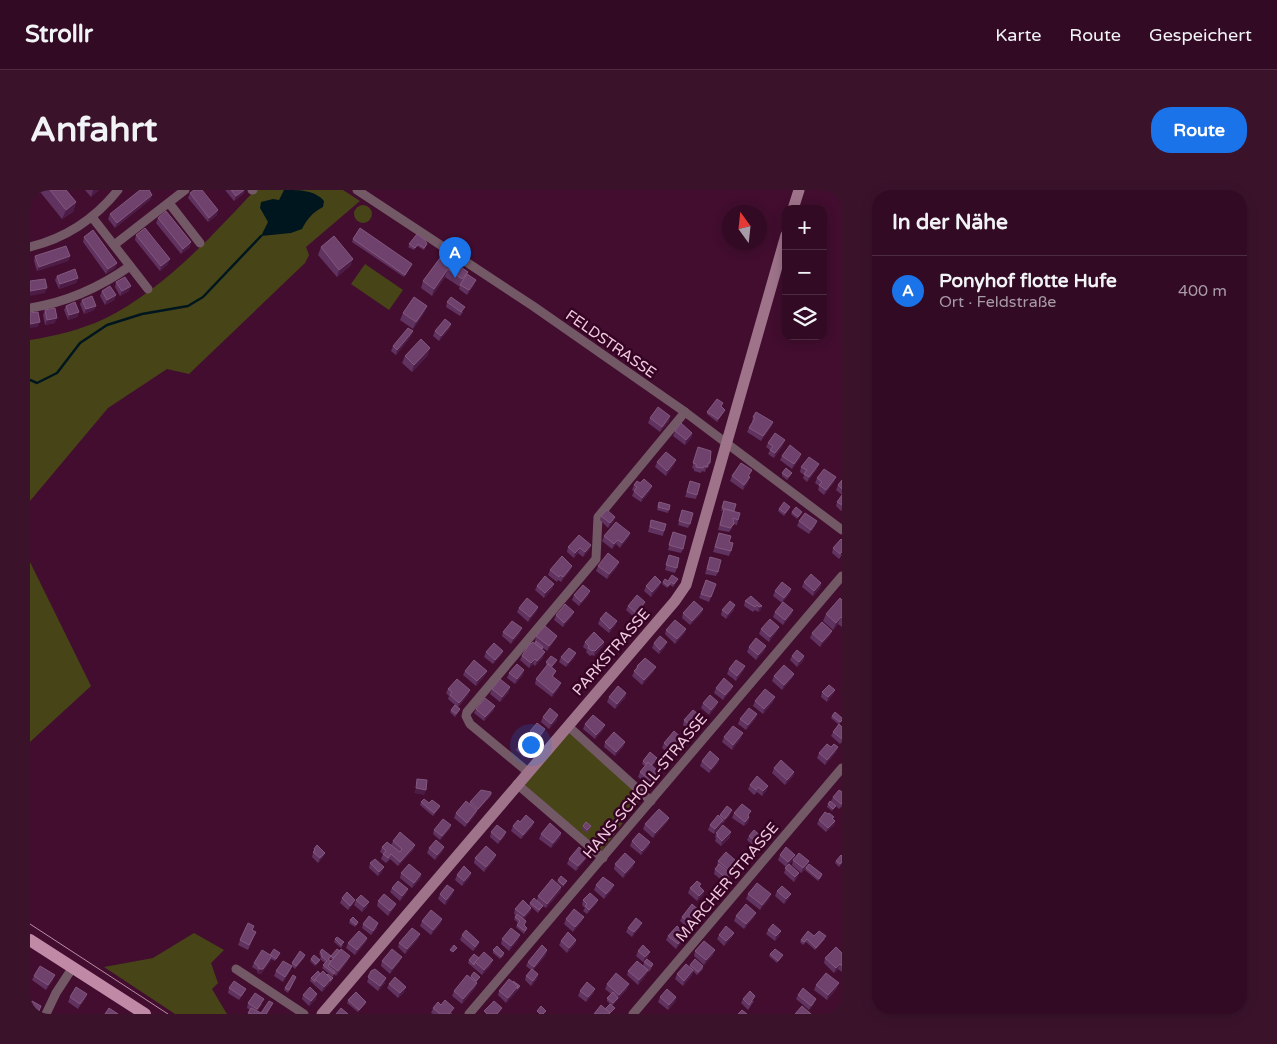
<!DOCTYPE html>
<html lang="de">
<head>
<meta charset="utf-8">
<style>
	body { margin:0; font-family:"Varela Round",sans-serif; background:#3a132b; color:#f1f3f6 }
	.controls { position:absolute; right:15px; top:15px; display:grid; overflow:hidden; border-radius:10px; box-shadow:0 2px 12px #0003 }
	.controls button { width:45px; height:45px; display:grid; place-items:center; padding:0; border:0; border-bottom:1px solid #4d2b41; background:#320a23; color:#f1f3f6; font:25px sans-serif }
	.compass { position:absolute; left:692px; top:15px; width:45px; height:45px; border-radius:50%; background:#320a23; box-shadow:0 2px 12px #0003; rotate:345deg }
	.you { position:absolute; left:500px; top:554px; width:18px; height:18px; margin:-12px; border:4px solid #fff; border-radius:50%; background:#1a73e8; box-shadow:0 0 0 8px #1a73e833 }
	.badge { display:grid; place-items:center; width:32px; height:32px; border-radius:50%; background:#1a73e8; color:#fff; font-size:16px; font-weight:700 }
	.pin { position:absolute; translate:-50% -41px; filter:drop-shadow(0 1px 2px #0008) }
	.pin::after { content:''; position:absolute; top:26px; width:18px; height:15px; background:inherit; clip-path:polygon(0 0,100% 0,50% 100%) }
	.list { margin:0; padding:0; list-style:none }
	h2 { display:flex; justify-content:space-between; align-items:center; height:65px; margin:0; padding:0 20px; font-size:21px }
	h2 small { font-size:16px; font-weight:400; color:#a89aa6 }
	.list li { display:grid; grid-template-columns:32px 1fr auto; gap:15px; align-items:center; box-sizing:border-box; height:70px; padding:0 20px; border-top:1px solid #4d2b41 }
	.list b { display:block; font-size:19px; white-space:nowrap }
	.list p { margin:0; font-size:16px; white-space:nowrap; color:#a89aa6 }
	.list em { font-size:16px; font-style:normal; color:#a89aa6 }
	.icon { flex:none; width:28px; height:28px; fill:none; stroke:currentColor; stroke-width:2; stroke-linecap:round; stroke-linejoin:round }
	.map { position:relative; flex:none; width:812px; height:824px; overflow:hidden; border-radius:20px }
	header { display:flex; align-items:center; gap:30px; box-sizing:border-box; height:70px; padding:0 25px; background:#320a23; border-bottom:1px solid #4d2b41 }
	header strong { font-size:24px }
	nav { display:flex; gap:28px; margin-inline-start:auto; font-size:18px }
	.intro { display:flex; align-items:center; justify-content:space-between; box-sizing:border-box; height:120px; padding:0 30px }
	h1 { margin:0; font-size:35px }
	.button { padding:12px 22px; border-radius:20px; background:#1a73e8; color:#fff; font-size:18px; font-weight:700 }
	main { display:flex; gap:30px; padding:0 30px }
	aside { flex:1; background:#320a23; border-radius:20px; box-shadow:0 2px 12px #0003 }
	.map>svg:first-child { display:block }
</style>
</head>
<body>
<header>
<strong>Strollr</strong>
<nav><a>Karte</a><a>Route</a><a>Gespeichert</a></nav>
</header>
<div class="intro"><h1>Anfahrt</h1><a class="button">Route</a></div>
<main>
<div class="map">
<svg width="812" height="824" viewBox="0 0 812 824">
	<rect width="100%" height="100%" fill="#420d2f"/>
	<g fill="#474418">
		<path d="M225 0H313L330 11 276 57 279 65 275 73 159 184 137 179 78 218 0 311V150C25 146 50 140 74 129 133 100 180 48 225 0Z"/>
		<circle cx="333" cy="24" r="9"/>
		<path d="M335 74 373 100 359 120 321 94Z"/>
		<path d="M0 372 61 496 0 552Z"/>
		<path d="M540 541 612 607 571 662 494 594Z"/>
		<path d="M164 743 194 760 181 773 188 793 182 799 197 824H145L74 777 123 768Z"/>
	</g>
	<path fill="#00161f" d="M254 0C270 0 285 0 294 11L293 17C283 22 277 29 272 39L261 43 231 46 238 32 230 18 231 12 243 9 249 10Z"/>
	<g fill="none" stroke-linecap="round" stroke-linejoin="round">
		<path stroke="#00161f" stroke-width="2.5" d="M0 190 7 193 27 183 50 153 77 135 112 124 158 116 173 107 231 46"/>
		<g stroke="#735866" stroke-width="9">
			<path d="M222 0H223"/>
			<path d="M327 0 503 116 655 222 812 340"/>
			<path d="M139 13 170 53"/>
			<path d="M62 27 118 99"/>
			<path d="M84 55 155 0"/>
			<path d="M0 57C36 48 65 29 88 0"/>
			<path d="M0 118C38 112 69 98 100 76"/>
			<path d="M538 536 621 611"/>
			<path d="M498 582 440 534 436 526 437 522 566 369 568 327 655 222"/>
			<path d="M487 594 573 668"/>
			<path d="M206 779 274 824"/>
			<path d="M16 824 26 803 43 777"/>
			<path d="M439 824 812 386"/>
			<path d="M603 824 812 578"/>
		</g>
		<g stroke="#9f748b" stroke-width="11">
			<path d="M763 19 769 0"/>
			<path d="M292 824 645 411 656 395 756 45"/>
		</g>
		<path stroke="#c08aa7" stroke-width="12" d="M0 750 115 824"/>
		<path stroke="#b78ea5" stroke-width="1" d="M0 734 138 824"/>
	</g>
	<g fill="#60325f">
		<path d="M0 0H36L46 12 43 22 32 29 11 3Z"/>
		<path d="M55 0H69L61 7Z"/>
		<path d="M195 0H215L213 4 204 11Z"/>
		<path d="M160 3 187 25 178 32 158 8Z"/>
		<path d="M121 9 85 38 78 29 80 24Z"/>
		<path d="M128 28 160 57 151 64 126 33Z"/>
		<path d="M387 44 396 56 394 60 387 56 384 60 378 57Z"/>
		<path d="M106 45 138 74 130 81 105 50Z"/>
		<path d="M54 47 87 73 85 78 76 84 53 52Z"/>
		<path d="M323 49 382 74 381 76 374 87 322 52Z"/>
		<path d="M291 57 323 69 320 76 307 87 288 65Z"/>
		<path d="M413 64 438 82 437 84 444 95 437 105 429 99 430 96V97L415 87 402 106 391 98 393 91Z"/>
		<path d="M5 66H40L38 71 7 81 4 71Z"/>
		<path d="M27 86 48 88 46 93 29 99 25 90Z"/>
		<path d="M86 92 99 101 90 106 85 97Z"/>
		<path d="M72 101 86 105 84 110 75 115 70 106Z"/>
		<path d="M52 110 66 116 64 120 54 124 50 114Z"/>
		<path d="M417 112 433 122 430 126 416 117Z"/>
		<path d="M36 116 49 122 47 127 38 130 34 120Z"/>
		<path d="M397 116 394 123 383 139 370 130 373 123Z"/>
		<path d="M15 120 25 133 15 135 13 125Z"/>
		<path d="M421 134 419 139 409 151 403 146 405 141Z"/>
		<path d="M381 146 366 165 361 161 363 156Z"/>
		<path d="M398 165 382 182 372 173 375 166Z"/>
		<path d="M691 217 694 222 687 232 677 224V222Z"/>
		<path d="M723 227 743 232 741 237 731 251 717 242 719 238 723 232 722 231Z"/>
		<path d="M620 228 639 231 630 242 618 233Z"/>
		<path d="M645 241 662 243 661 248 655 255 643 246Z"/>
		<path d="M738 253 753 255 744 268 738 264 740 260 736 257Z"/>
		<path d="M668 257 680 273 678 278H676L675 282 672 281 671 283 664 281V279L662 278Z"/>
		<path d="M752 266 770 268 762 279 750 270Z"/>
		<path d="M627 272 644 275 636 286 625 277Z"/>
		<path d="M771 277 787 279 777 292 773 288 774 285 770 282Z"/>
		<path d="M722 280 719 286 718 292 713 300 700 291 702 286Z"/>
		<path d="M752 283 761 285 757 290 752 286Z"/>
		<path d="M806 287 804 292 794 305 788 300 789 296 785 293 787 288Z"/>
		<path d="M812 290V305L806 300 808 295Z"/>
		<path d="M660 291 667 305 666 309 655 307Z"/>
		<path d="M610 293 620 301 611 312 602 306 604 301 602 300 604 295Z"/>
		<path d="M812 305V320L811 321 806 316 807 312Z"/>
		<path d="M694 311 704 321 708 330 707 335 703 334 702 338 699 342 688 340 693 321H691Z"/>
		<path d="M629 312 640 315 638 323 627 320Z"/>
		<path d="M749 319H759L754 326 748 321Z"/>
		<path d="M652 320 660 334 658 338 648 335Z"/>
		<path d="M762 322H772L767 329 761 324Z"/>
		<path d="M571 326 585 327 583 332 578 338 570 330Z"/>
		<path d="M621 330 634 341 633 346 618 342Z"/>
		<path d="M769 331H787L785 336 779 344 767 336Z"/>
		<path d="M643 342 653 359 651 363 638 360Z"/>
		<path d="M600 343 598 348 590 358 586 354 582 359 572 351 574 346Z"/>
		<path d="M689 343 701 361 699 366 683 362Z"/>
		<path d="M561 355 559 360 553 367 548 363 544 368 537 362 538 357Z"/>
		<path d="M803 358 812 365 809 369 802 363Z"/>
		<path d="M639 365 647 378 645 383 635 380Z"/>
		<path d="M680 367 688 382 686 386 675 384Z"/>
		<path d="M568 376 587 377 577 389 566 381Z"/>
		<path d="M520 380 540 381 531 392 528 390 527 392 518 385Z"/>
		<path d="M648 389 643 397 640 395 637 398 632 394 633 392Z"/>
		<path d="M676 390 686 394 679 412 669 408Z"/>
		<path d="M631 392 629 397 621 407 614 401 616 396Z"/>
		<path d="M774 392 791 393 790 398 783 406 772 397Z"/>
		<path d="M524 394 522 399 514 408 505 400 507 396Z"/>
		<path d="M761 399 759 404 752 413 743 406 745 401Z"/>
		<path d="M544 405 558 406 549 416 542 410Z"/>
		<path d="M812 410V437L808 434 803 440 793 431 796 424Z"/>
		<path d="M715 411 732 416 730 421 728 422 725 420 723 422 714 416Z"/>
		<path d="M615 412 613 417 604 427 596 420 598 416Z"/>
		<path d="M508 417 506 422 498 432 487 422 489 418Z"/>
		<path d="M673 419 671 424 660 435 652 428 653 423Z"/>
		<path d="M692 420H704L696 429 691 425Z"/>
		<path d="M763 420 761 425 753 435 743 427 745 422Z"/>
		<path d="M526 425 542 426 533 437 524 430Z"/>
		<path d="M570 429 587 431 585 436 579 443 568 434Z"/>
		<path d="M749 437 747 441 739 452 729 444 731 439Z"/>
		<path d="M656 439 654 444 645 454 635 444 636 440Z"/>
		<path d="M802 441 800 445 790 457 780 448 782 443Z"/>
		<path d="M473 442 490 443 481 454 472 446Z"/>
		<path d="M506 446H527L525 450 517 461 513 458 512 460 513 467 505 476 503 474 499 478 490 470 492 466 501 454 505 453 506 452 505 451Z"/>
		<path d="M555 452H574L573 456 564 466 562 465 560 466 556 462 557 460 553 457Z"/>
		<path d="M624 453 635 457 629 464 622 458Z"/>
		<path d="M736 456 734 461 726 470 717 462 719 457Z"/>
		<path d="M473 461 471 465 463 474 454 467 456 462Z"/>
		<path d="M762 466H774L773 471 767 477 760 470Z"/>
		<path d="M531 467 544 468 536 477 529 472Z"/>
		<path d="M527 470 522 477 526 481 523 487 529 498 522 507 505 494 506 489 517 476 516 474V472Z"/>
		<path d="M607 476 624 481 612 495 602 486Z"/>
		<path d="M715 476 713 481 706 491 697 484 699 479Z"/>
		<path d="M435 481H457L455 485 446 496 433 485Z"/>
		<path d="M479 483 493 485 485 494 477 488Z"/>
		<path d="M764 484 762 488 752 500 742 491 744 486Z"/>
		<path d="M703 496 701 500 693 510 684 503 686 498Z"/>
		<path d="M418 499 438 505 428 517 430 519 429 521 425 527 420 522 421 520 425 515 418 509 419 506 416 503Z"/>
		<path d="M462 499 479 502 470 512 460 504Z"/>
		<path d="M805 500 803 504 797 512 791 507 792 502Z"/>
		<path d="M596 503 595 508 585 519 577 512 579 507Z"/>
		<path d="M725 511 743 512 733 524 723 516Z"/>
		<path d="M673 513 686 517 679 525 671 518Z"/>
		<path d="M465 516 463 521 454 531 444 523 446 519Z"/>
		<path d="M727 524 725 529 716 540 708 534 710 529Z"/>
		<path d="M802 526 812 528V532H811L809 534 812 537V552L810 554 801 546 803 542 809 535 801 528Z"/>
		<path d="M513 527 527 530 519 539 511 532Z"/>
		<path d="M672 527 670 532 662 542 653 535 654 530Z"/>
		<path d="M555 534 573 540 565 549 553 539Z"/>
		<path d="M500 541 513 544 506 553 498 546Z"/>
		<path d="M694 547 711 548 702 560 692 552Z"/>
		<path d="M575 552H595L593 557 585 566 574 557Z"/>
		<path d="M634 553 653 554 643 567 632 558Z"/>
		<path d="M503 554 501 558 494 567 486 560 488 556Z"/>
		<path d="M806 562 795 575 787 568 789 563Z"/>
		<path d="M613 571H626L622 576 629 582 627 587 619 596 608 587 610 582 615 576 612 574Z"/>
		<path d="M672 571 688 573 679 583 670 576Z"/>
		<path d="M744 578 764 582 763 586 755 595 742 583Z"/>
		<path d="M720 595 738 596 736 601 732 606 727 602 724 605 718 599Z"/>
		<path d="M812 602V616L809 619 806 616 802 621 797 617 798 614 801 611 803 607Z"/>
		<path d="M461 604 460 607 447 621 445 625 435 637 424 628 426 623 439 614 440 612Z"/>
		<path d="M391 612 399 613 410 616 409 618 403 626 390 615Z"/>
		<path d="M704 623 719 627 718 632 714 636 702 628Z"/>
		<path d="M690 625H700L693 633H692L684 644 678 640 680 635Z"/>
		<path d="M639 628 637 632 623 648 613 639 615 634Z"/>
		<path d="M803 629 805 631 804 635 796 642 787 634 789 630Z"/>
		<path d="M490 632H504L502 637 491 649 481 641 483 636Z"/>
		<path d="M421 635 419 640 410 650 403 644 404 640Z"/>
		<path d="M553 636H561L560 638 557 643 552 639Z"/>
		<path d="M461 642H476L474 647 468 654 460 647Z"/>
		<path d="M531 643 530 648 521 658 509 649 511 644Z"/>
		<path d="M686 643 700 647 691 656 685 651 686 648 685 647Z"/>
		<path d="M719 646 731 652 726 658 717 650Z"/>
		<path d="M363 651 385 655 383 660 368 676 360 669 356 673 351 669 353 664 350 662 352 657 361 655Z"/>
		<path d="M602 651 620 652 618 657 611 665 600 656Z"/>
		<path d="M414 657 412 662 405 670 397 663 399 658Z"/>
		<path d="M284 659 295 663 293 667 288 673 282 667Z"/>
		<path d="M558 665 556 669 546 681 537 674 539 669Z"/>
		<path d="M750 665H765L763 670 759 674 767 688 764 692 754 683 756 677 748 670Z"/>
		<path d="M445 668 464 670 454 682 444 673Z"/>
		<path d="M763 670 779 671 777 676 792 684V686L788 691 775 680 776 678 771 683 762 675Z"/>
		<path d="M688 671 703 675 698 682 700 689 696 694 684 684 685 679 687 677V676Z"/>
		<path d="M806 671 812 673 809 677 805 673Z"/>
		<path d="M340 673 352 682 348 686 339 678Z"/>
		<path d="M585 674 603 677 593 688 584 679Z"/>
		<path d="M371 683 391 684 390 689 382 698 370 688Z"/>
		<path d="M427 685 440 687 432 696 425 690Z"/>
		<path d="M528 690 536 693 533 697 527 692Z"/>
		<path d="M566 695 582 700 574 709 564 700Z"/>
		<path d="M531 697 530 702 516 718 513 716 508 723 499 715 500 713 507 710 508 706Z"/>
		<path d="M362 698 376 704 370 711 360 702Z"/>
		<path d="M660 698 674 701 673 705 667 711 658 703Z"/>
		<path d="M747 701 759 708 754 714 745 706Z"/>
		<path d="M410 704 422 705 415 715 408 709Z"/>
		<path d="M718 704 739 709 730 720 716 709Z"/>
		<path d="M312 708 323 714 318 720 310 713Z"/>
		<path d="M326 710 337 717 332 722 324 715Z"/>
		<path d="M553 710H568L566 714 557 724 553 721 555 718 552 715Z"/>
		<path d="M348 711 366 714 364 718 358 726 347 716Z"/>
		<path d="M501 718 500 722 494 729 496 731 494 735 497 738 494 744 486 737 488 733 484 729 486 725 484 724 485 719Z"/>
		<path d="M671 722 669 727 659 739 650 731 652 727Z"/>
		<path d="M706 726 724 727 714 739 704 731Z"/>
		<path d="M412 729 410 734 401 745 390 736 392 731Z"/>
		<path d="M536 729 552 731 543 742 534 734Z"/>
		<path d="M320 730 328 732 325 737 319 733Z"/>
		<path d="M333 734 347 738 341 745 332 738Z"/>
		<path d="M224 736 222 741 226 742 218 760 208 755 210 750Z"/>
		<path d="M610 737 602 747 596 742 598 738Z"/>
		<path d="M738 740 749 746 745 751 736 744Z"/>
		<path d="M704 743 702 747 694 756 687 749 689 745Z"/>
		<path d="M390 744 388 749 375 764 368 757 369 753Z"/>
		<path d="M656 744 654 749 646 759 636 750 638 746Z"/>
		<path d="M432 745 447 757 443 761 430 750Z"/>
		<path d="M784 746 795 749 785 760 776 752 773 755 770 752 771 750Z"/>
		<path d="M337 748 336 752 325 765 316 758 318 753Z"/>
		<path d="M305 749 313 755 311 758 304 752Z"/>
		<path d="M472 749 488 750 479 761 471 754Z"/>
		<path d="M546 750 545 754 537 763 529 755 531 751Z"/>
		<path d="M463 760 474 765 470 769 463 763Z"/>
		<path d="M608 761 618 767 613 772 606 766Z"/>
		<path d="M665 761 683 765 674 775 664 766Z"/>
		<path d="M290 762 301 766 299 770 301 771 302 770 300 768 301 766 318 771 306 786 304 784 303 787 292 778 295 773 290 769 291 766 289 764Z"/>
		<path d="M250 763 245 771 241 769 231 784H228L227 780 222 777 224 773 240 765Z"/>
		<path d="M812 763V782L808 779 804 783 794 773 795 768Z"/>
		<path d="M740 764 753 765 747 773 739 766Z"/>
		<path d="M275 765 274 768 265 779 262 776V773Z"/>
		<path d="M516 765 503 780 508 784 507 789 501 796 495 790 496 786 501 780 496 776 498 772Z"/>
		<path d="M449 768 461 775 452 785 438 773 439 770Z"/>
		<path d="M281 769 289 772 285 776 280 771Z"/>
		<path d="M352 771H370L360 784 351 776Z"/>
		<path d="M614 772 623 774 621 779 619 782 618 781 616 785 608 795 597 785 598 781 613 776Z"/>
		<path d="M660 775 673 776V779L667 785 663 781 662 785 653 796 645 789 647 784 659 777Z"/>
		<path d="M262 776 260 781 253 792 244 786 246 781Z"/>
		<path d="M341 781 355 793 348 801 337 792Z"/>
		<path d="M290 784 302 791 292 802 280 791 281 788Z"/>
		<path d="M4 786 23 790 16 800 2 790Z"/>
		<path d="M441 786 450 787 446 793 445 798 432 814 422 806 424 801 440 788Z"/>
		<path d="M266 787 258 803 254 800 255 798Z"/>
		<path d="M483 792 490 796 489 799 476 813 468 805 469 801Z"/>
		<path d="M359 794 376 797 374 802 368 808 357 798Z"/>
		<path d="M577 794 597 799 582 816 577 811V808L581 804 575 799Z"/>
		<path d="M786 795 807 798 797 810 784 800Z"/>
		<path d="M199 798 214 803 209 810 198 803Z"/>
		<path d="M550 801 563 804 556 812 548 806Z"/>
		<path d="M57 804 55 809 48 819 38 812 40 807Z"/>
		<path d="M273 805 286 809 279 816 272 809Z"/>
		<path d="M768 805 784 814 779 820 766 809Z"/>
		<path d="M630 807H646L645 812 638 820 628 812Z"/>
		<path d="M713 809 724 811 718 820 711 813Z"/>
		<path d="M318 810 336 812 335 814 328 822 317 813Z"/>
		<path d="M218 813 232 814 227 821 231 823 243 813 237 824H218L220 820 217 818Z"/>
		<path d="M0 815 11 816 8 824H0Z"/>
		<path d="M403 818 422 823V824H403L401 823Z"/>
	</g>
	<g fill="#4d1c46">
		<path d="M0 0H12L11 3 0 6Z"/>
		<path d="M63 0H69L61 7Z"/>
		<path d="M214 0H215L213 4 204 11 206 6Z"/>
		<path d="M122 5 121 9 85 38 87 33Z"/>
		<path d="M46 12 43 22 32 29 36 20Z"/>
		<path d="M188 20 187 25 178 32 179 28Z"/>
		<path d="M161 52 160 57 151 64 153 59Z"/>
		<path d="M40 66 38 71 7 81 9 77Z"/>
		<path d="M140 69 138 74 130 81 131 76Z"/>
		<path d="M323 69 320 76 307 87 309 80Z"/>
		<path d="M87 73 85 78 76 84 78 79Z"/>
		<path d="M418 79 415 87 402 106 404 99Z"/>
		<path d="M48 88 46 93 29 99 30 94Z"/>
		<path d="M446 90 444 95 437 105 439 100Z"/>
		<path d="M101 96 99 101 90 106 92 101Z"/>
		<path d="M17 98 15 103 0 106V101Z"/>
		<path d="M86 105 84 110 75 115 77 110Z"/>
		<path d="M66 116 64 120 54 124 56 119Z"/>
		<path d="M397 116 394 123 383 139 386 132Z"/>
		<path d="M49 122 47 127 38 130 39 125Z"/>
		<path d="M27 128 25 133 15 135 17 130Z"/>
		<path d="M10 132 8 137 0 138V134Z"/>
		<path d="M421 134 419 139 409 151 411 146Z"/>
		<path d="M383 141 381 146 366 165 367 160Z"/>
		<path d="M400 158 398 165 382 182 384 175Z"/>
		<path d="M640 226 639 231 630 242 632 237Z"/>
		<path d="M743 232 741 237 731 251 733 246Z"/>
		<path d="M662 243 661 248 655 255 656 250Z"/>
		<path d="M755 250 753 255 744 268 745 263Z"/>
		<path d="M771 264 770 268 762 279 764 274Z"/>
		<path d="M646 270 644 275 636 286 637 281Z"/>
		<path d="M789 274 787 279 777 292 779 287Z"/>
		<path d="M720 287 718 292 713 300 714 295Z"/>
		<path d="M806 287 804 292 794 305 796 300Z"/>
		<path d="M622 296 620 301 611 312 612 308Z"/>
		<path d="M585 327 583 332 578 338 580 333Z"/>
		<path d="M787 331 785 336 779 344 781 340Z"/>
		<path d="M600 343 598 348 590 358 592 353Z"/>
		<path d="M588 350 586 354 582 359 584 354Z"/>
		<path d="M561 355 559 360 553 367 555 362Z"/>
		<path d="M550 358 548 363 544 368 545 363Z"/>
		<path d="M589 372 587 377 577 389 579 384Z"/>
		<path d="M542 376 540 381 531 392 533 387Z"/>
		<path d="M631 392 629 397 621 407 622 402Z"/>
		<path d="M791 393 790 398 783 406 784 401Z"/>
		<path d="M524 394 522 399 514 408 515 403Z"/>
		<path d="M761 399 759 404 752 413 754 408Z"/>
		<path d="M560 401 558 406 549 416 551 412Z"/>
		<path d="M615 412 613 417 604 427 606 423Z"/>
		<path d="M705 415 704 420 696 429 698 424Z"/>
		<path d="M732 416 730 421 728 422 729 417Z"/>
		<path d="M508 417 506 422 498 432 500 427Z"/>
		<path d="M673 419 671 424 660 435 662 431Z"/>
		<path d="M763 420 761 425 753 435 755 430Z"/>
		<path d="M544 422 542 426 533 437 534 433Z"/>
		<path d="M811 427 808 434 803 440 806 433Z"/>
		<path d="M587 431 585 436 579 443 580 439Z"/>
		<path d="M749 437 747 441 739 452 740 447Z"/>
		<path d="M492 438 490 443 481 454 483 449Z"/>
		<path d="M656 439 654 444 645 454 647 449Z"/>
		<path d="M802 441 800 445 790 457 792 452Z"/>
		<path d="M527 446 525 450 517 461 519 456Z"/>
		<path d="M574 452 573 456 564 466 565 461Z"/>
		<path d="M637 452 635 457 629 464 630 460Z"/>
		<path d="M736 456 734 461 726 470 728 465Z"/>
		<path d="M473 461 471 465 463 474 465 470Z"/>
		<path d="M515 462 513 467 505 476 507 471Z"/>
		<path d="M546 463 544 468 536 477 538 473Z"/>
		<path d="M774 466 773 471 767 477 769 472Z"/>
		<path d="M505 469 503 474 499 478 501 473Z"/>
		<path d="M715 476 713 481 706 491 707 486Z"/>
		<path d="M626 477 624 481 612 495 614 490Z"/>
		<path d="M494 480 493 485 485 494 487 489Z"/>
		<path d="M457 481 455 485 446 496 447 491Z"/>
		<path d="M764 484 762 488 752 500 754 495Z"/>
		<path d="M531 493 529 498 522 507 523 503Z"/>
		<path d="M703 496 701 500 693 510 695 505Z"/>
		<path d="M480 497 479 502 470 512 472 507Z"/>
		<path d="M440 500 438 505 427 517 429 513Z"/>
		<path d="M805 500 803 504 797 512 798 507Z"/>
		<path d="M596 503 595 508 585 519 587 514Z"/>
		<path d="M745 507 743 512 733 524 734 519Z"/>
		<path d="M688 512 686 517 679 525 681 520Z"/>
		<path d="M465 516 463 521 454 531 455 527Z"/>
		<path d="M727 524 725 529 716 540 718 535Z"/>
		<path d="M528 525 527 530 519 539 521 534Z"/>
		<path d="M672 527 670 532 662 542 663 538Z"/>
		<path d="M575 535 573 540 565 549 566 545Z"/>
		<path d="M515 539 513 544 506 553 508 548Z"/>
		<path d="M713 543 711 548 702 560 703 555Z"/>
		<path d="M654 550 653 554 643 567 644 562Z"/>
		<path d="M595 552 593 557 585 566 586 562Z"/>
		<path d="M503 554 501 558 494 567 495 562Z"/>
		<path d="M808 557 806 562 795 575 797 570Z"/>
		<path d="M689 569 688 573 679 583 681 579Z"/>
		<path d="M629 582 627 587 619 596 621 591Z"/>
		<path d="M764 582 763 586 755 595 757 590Z"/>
		<path d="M738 596 736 601 732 606 733 601Z"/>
		<path d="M386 598 396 600 394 605 384 603Z"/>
		<path d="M461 604 460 607 447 621 448 619Z"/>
		<path d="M447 620 445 625 435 637 437 633Z"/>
		<path d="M702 620 700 625 693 633 695 629Z"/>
		<path d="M719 627 718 632 714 636 715 632Z"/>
		<path d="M639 628 637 632 623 648 625 643Z"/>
		<path d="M693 630 692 635 684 644 685 639Z"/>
		<path d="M805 631 804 635 796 642 798 638Z"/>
		<path d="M504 632 502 637 491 649 493 645Z"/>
		<path d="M421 635 419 640 410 650 412 646Z"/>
		<path d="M476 642 474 647 468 654 470 650Z"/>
		<path d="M701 642 700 647 691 656 692 651Z"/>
		<path d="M531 643 530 648 521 658 523 653Z"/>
		<path d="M732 647 731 652 726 658 728 653Z"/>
		<path d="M620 652 618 657 611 665 612 661Z"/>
		<path d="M385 655 383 660 368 676 370 672Z"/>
		<path d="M414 657 412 662 405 670 407 665Z"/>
		<path d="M295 663 293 667 288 673 290 668Z"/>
		<path d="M466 665 464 670 454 682 456 677Z"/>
		<path d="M558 665 556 669 546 681 548 676Z"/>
		<path d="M765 665 763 670 757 677 758 672Z"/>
		<path d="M705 670 703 675 696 684 698 679Z"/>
		<path d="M779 671 777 676 771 683 773 678Z"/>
		<path d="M605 672 603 677 593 688 595 683Z"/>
		<path d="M354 677 352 682 348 686 349 682Z"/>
		<path d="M441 683 440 687 432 696 434 691Z"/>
		<path d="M769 683 767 688 764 692 765 687Z"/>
		<path d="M391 684 390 689 382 698 384 693Z"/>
		<path d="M701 684 700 689 696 694 697 689Z"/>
		<path d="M584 695 582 700 574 709 576 704Z"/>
		<path d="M531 697 530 702 516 718 517 714Z"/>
		<path d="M378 699 376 704 370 711 372 706Z"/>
		<path d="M424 700 422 705 415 715 416 710Z"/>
		<path d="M674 701 673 705 667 711 669 706Z"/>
		<path d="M741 704 739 709 730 720 732 715Z"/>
		<path d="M761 704 759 708 754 714 756 709Z"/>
		<path d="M325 710 323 714 318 720 320 716Z"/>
		<path d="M568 710 566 714 557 724 559 720Z"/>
		<path d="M339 712 337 717 332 722 334 717Z"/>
		<path d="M366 714 364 718 358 726 360 721Z"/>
		<path d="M501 718 500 722 492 731 494 726Z"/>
		<path d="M671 722 669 727 659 739 661 734Z"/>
		<path d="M726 723 724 727 714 739 716 734Z"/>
		<path d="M554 727 552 731 543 742 545 737Z"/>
		<path d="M412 729 410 734 401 745 403 740Z"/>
		<path d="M348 733 347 738 341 745 343 741Z"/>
		<path d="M612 733 610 737 602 747 604 742Z"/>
		<path d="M751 741 749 746 745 751 746 746Z"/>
		<path d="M704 743 702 747 694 756 696 751Z"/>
		<path d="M390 744 388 749 375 764 377 759Z"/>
		<path d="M656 744 654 749 646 759 648 754Z"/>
		<path d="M490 745 488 750 479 761 481 756Z"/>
		<path d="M337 748 336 752 325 765 327 760Z"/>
		<path d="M546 750 545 754 537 763 539 758Z"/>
		<path d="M449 752 447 757 443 761 445 757Z"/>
		<path d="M517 760 516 765 502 781 504 777Z"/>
		<path d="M685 760 683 765 674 775 676 770Z"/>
		<path d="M620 762 618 767 613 772 615 767Z"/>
		<path d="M242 766 241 771 231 784H228L229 779Z"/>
		<path d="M320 766 318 771 306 786 308 781Z"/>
		<path d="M372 767 370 771 360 784 362 779Z"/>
		<path d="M463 770 461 775 452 785 454 780Z"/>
		<path d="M810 774 808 779 804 783 806 778Z"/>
		<path d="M262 776 260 781 253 792 255 787Z"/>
		<path d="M618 780 616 785 608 795 609 790Z"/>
		<path d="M663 780 662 785 653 796 654 791Z"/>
		<path d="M508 784 507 789 501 796 503 791Z"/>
		<path d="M25 785 23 790 16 800 18 795Z"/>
		<path d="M303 788 302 791 292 802 294 797 301 789Z"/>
		<path d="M356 788 355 793 348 801 350 796Z"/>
		<path d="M447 793 445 798 432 814 433 809Z"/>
		<path d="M809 793 807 798 797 810 798 805Z"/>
		<path d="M599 794 597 799 582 816 589 805Z"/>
		<path d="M488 796H490L489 799 476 813 478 808Z"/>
		<path d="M376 797 374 802 368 808 370 803Z"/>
		<path d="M565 799 563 804 556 812 558 807Z"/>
		<path d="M57 804 55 809 48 819 50 814Z"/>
		<path d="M287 804 286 809 279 816 281 811Z"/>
		<path d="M646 807 645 812 638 820 639 815Z"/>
		<path d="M786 809 784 814 779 820 781 816Z"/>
	</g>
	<g fill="#6f426d" stroke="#83587e">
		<path d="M20 0H36L46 12 36 20Z"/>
		<path d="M110 0H119L122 5 87 33 80 24Z"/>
		<path d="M164 0H172L188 20 179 28 160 3Z"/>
		<path d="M201 0H214L206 6Z"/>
		<path d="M136 21 161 52 153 59 128 28Z"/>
		<path d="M115 38 140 69 131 76 106 45Z"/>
		<path d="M330 38 382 74 375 85 323 49Z"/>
		<path d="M63 40 87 73 78 79 54 47Z"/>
		<path d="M387 44 395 50 397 54 394 58 388 54 385 58 379 54Z"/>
		<path d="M304 46 323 69 309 80 291 57Z"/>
		<path d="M36 56 40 66 9 77 5 66Z"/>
		<path d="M413 64 438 82 432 89 418 79 404 99 393 91Z"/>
		<path d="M45 79 48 88 30 94 27 86Z"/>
		<path d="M437 84 446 90 439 100 430 95Z"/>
		<path d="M95 87 101 96 92 101 86 92Z"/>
		<path d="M15 89 17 98 0 101V91Z"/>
		<path d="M80 96 86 105 77 110 72 101Z"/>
		<path d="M62 106 66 116 56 119 52 110Z"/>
		<path d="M384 107 397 116 386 132 373 123Z"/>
		<path d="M421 107 435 117 431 122 417 112Z"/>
		<path d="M45 112 49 122 39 125 36 116Z"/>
		<path d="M25 118 27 128 17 130 15 120Z"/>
		<path d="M8 122 10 132 0 134V123Z"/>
		<path d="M415 129 421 134 411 146 405 141Z"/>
		<path d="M378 138 383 141 367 160 363 156Z"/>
		<path d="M391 149 400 158 384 175 375 166Z"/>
		<path d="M687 209 693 213 691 216 695 220 688 229 677 222Z"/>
		<path d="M628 217 640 226 632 237 620 228Z"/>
		<path d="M726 222 743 232 733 246 719 238 725 228 723 227Z"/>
		<path d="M651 233 662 243 656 250 645 241Z"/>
		<path d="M745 243 755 250 745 263 740 260 743 256 738 253Z"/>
		<path d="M760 255 771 264 764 274 752 266Z"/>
		<path d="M668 257 681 261 680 273H678L677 277 674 276 673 278 666 277V274L663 273Z"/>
		<path d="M636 262 646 270 637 281 627 272Z"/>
		<path d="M779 267 789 274 779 287 774 284 777 280 771 277Z"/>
		<path d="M711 273 722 280 718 286 720 287 714 295 702 286Z"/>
		<path d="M756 278 762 283 758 287 752 283Z"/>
		<path d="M794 279 806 287 796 300 789 295 792 292 787 288Z"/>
		<path d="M614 289 622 296 612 308 604 301 607 297 604 295 607 291 610 293Z"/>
		<path d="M812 290V299L808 295Z"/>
		<path d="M660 291 670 294 667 305 657 302Z"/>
		<path d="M812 305V315L807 312Z"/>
		<path d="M694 311 706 314 704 321 692 318Z"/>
		<path d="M629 312 640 315 639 320 628 317Z"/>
		<path d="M754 312 760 317 755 323 749 319Z"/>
		<path d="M766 317 772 322 768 327 762 322Z"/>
		<path d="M694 319 710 323 708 330 703 328 704 334 700 338 690 335Z"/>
		<path d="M577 320 585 327 580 333 571 326Z"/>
		<path d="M652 320 663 323 660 334 649 331Z"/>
		<path d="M775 323 787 331 781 340 769 331Z"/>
		<path d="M621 330 636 334 634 341 620 337Z"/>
		<path d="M586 332 600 343 592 353 588 350 584 354 574 346Z"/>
		<path d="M643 342 656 346 653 359 639 355Z"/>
		<path d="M689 343 701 346 699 352 703 353 701 361 685 357Z"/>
		<path d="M549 345 561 355 555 362 550 358 545 363 538 357Z"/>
		<path d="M811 349 812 350V362L810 364 803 358Z"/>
		<path d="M578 363 589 372 579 384 568 376Z"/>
		<path d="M639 365 649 368 647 378 636 375Z"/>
		<path d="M532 366 542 376 533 387 530 385 529 387 520 380Z"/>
		<path d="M680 367 691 370 688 382 677 379Z"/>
		<path d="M781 384 791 393 784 401 774 392Z"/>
		<path d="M642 385 648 389 644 394 641 392 638 396 633 392 635 389 638 391Z"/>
		<path d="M515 386 524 394 515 403 507 396Z"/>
		<path d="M625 386 631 392 622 402 616 396Z"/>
		<path d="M676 390 686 394 681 407 671 404Z"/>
		<path d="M752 392 761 399 754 408 745 401Z"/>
		<path d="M553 395 560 401 551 412 544 405Z"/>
		<path d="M607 405 615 412 606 423 598 416Z"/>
		<path d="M721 406 732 416 729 417 727 415 725 417 715 411Z"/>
		<path d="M497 408 508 417 500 427 489 418Z"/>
		<path d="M810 408 812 410V428L811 427 806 433 796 424Z"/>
		<path d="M664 411 673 419 662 431 653 423Z"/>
		<path d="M700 411 705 415 698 424 692 420Z"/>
		<path d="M753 412 763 420 755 430 745 422Z"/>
		<path d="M535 414 544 422 534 433 526 425Z"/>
		<path d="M576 422 587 431 580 439 570 429Z"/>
		<path d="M740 429 749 437 740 447 731 439Z"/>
		<path d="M645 430 656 439 647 449 636 440Z"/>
		<path d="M482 431 492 438 483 449 473 442Z"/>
		<path d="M792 432 802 441 792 452 782 443Z"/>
		<path d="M515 436 527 446 519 456 506 446Z"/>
		<path d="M564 442 574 452 565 461 564 460 562 461 558 458 559 456 555 452Z"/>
		<path d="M630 446 637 452 630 460 624 453Z"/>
		<path d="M726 448 736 456 728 465 719 457Z"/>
		<path d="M506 451 513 457 512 459 505 453Z"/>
		<path d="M503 452 515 462 507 471 505 469 501 473 492 466 500 453 501 454Z"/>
		<path d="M464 453 473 461 465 470 456 462Z"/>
		<path d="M539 458 546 463 538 473 531 467Z"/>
		<path d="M767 460 774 466 769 472 762 466Z"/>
		<path d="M521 466 527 470 522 476 516 472Z"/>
		<path d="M615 468 626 477 614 490 604 481 608 477 607 476Z"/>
		<path d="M444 470 457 481 447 491 435 481Z"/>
		<path d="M706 470 715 476 707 486 699 479Z"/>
		<path d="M487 474 494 480 487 489 479 483Z"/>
		<path d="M518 474 526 481 522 486 531 493 523 503 506 489Z"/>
		<path d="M754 475 764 484 754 495 744 486Z"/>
		<path d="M694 488 703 496 695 505 686 498Z"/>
		<path d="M427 489 440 500 429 513 420 505 422 502 418 499Z"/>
		<path d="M470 489 480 497 472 507 462 499Z"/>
		<path d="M799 495 805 500 798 507 792 502Z"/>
		<path d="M588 496 596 503 587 514 579 507Z"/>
		<path d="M735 499 745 507 734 519 725 511Z"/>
		<path d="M680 505 688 512 681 520 673 513Z"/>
		<path d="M455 508 465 516 455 527 446 519Z"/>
		<path d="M425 515 430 519 426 524 421 520Z"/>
		<path d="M520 518 528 525 521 534 513 527Z"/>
		<path d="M719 518 727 524 718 535 710 529Z"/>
		<path d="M663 520 672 527 663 538 654 530Z"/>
		<path d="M805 522 812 528V530L810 532 802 526Z"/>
		<path d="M563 525 575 535 566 545 555 534Z"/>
		<path d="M507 533 515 539 508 548 500 541Z"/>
		<path d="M809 534 812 537V549L803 542Z"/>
		<path d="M703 536 713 543 703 555 694 547Z"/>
		<path d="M644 541 654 550 644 562 634 553Z"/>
		<path d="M584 542 595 552 586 562 575 552Z"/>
		<path d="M495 547 503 554 495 562 488 556Z"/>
		<path d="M797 554 801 557 804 554 808 557 797 570 789 563Z"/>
		<path d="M680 561 689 569 681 579 672 571Z"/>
		<path d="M620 562 627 568 621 575 618 572 616 574 613 571Z"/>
		<path d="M751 570 764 582 757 590 744 578Z"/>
		<path d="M618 572 629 582 621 591 610 582Z"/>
		<path d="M727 586 738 596 733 601 728 597 726 600 720 595Z"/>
		<path d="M387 589 397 590 396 600 386 598Z"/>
		<path d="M451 600 461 602V604L448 619 440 612Z"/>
		<path d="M809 600 812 602V613L811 614 803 607Z"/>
		<path d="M394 609 399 613 402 610 410 616 404 623 391 612Z"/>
		<path d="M436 611 447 620 437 633 426 623Z"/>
		<path d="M800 611 806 616 803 619 798 614Z"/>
		<path d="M712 614 721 621 718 625 719 627 715 632 704 623Z"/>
		<path d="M697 616 702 620 695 629 690 625Z"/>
		<path d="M629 619 639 628 625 643 615 634Z"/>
		<path d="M795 622 798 624 799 623 804 627 802 628 805 631 798 638 789 630Z"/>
		<path d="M496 625 504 632 493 645 483 636 488 630 490 632Z"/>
		<path d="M688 625 693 630 685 639 680 635Z"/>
		<path d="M413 629 421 635 412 646 404 640Z"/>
		<path d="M556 632 561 636 557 640 553 636Z"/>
		<path d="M520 633 531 643 523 653 511 644Z"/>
		<path d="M467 635 476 642 470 650 461 642Z"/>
		<path d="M693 635 701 642 692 651 687 646 688 644 686 643Z"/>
		<path d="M724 640 732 647 728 653 719 646Z"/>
		<path d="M370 642 385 655 370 672 361 664 358 668 353 664 356 661 352 657 357 652 370 662 372 659 363 651Z"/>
		<path d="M609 643 620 652 612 661 602 651Z"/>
		<path d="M406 650 414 657 407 665 399 658Z"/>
		<path d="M287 655 295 663 290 668 283 662 285 660 284 659Z"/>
		<path d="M456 656 466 665 456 677 445 668Z"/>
		<path d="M549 657 558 665 548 676 539 669Z"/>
		<path d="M756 657 765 665 758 672 750 665Z"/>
		<path d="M696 662 705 670 698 679 688 671Z"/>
		<path d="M595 663 605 672 595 683 585 674Z"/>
		<path d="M769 663 779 671 773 678 763 670Z"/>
		<path d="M811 665 812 666V672L810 674 806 671Z"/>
		<path d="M345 669 354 677 349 682 340 673Z"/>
		<path d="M379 674 391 684 384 693 371 683Z"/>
		<path d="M689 674 701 684 697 689 685 679Z"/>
		<path d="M759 674 769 683 765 687 755 678Z"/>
		<path d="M779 674 792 684 789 689 776 678Z"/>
		<path d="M434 676 441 683 434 691 427 685Z"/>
		<path d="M531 686 537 691 533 695 528 690Z"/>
		<path d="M573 687 584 695 576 704 566 695Z"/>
		<path d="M522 689 531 697 517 714 508 706Z"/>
		<path d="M368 691 378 699 372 706 362 698Z"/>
		<path d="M667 691 671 694 669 696 674 701 669 706 660 698Z"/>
		<path d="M727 693 741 704 732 715 718 704Z"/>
		<path d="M417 695 424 700 416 710 410 704Z"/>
		<path d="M752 696 761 704 756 709 747 701Z"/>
		<path d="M317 702 325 710 320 716 312 708Z"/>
		<path d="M560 703 568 710 559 720 555 716 557 714 553 710Z"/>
		<path d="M354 704 366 714 360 721 348 711Z"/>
		<path d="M331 705 339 712 334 717 326 710Z"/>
		<path d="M504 708 513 716 509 720 500 713Z"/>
		<path d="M493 710 501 718 494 726 485 719Z"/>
		<path d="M662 714 671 722 661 734 652 727Z"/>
		<path d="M716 714 726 723 716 734 706 726Z"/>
		<path d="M544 719 554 727 545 737 536 729Z"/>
		<path d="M401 720 412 729 403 740 392 731Z"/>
		<path d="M487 724 496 731 494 735 497 738 495 741 487 735 490 731 485 727Z"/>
		<path d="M339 726 348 733 343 741 333 734Z"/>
		<path d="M323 727 328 732 326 735 320 730Z"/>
		<path d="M606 728 612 733 604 742 598 738Z"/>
		<path d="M218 733 224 736 222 740 226 742 219 755 210 750Z"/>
		<path d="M743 734 751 741 746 746 738 740Z"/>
		<path d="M647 736 656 744 648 754 638 746Z"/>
		<path d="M696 736 704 743 696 751 689 745Z"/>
		<path d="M382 738 390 744 377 759 369 753Z"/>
		<path d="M481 738 490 745 481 756 472 749Z"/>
		<path d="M436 740 449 752 445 757 432 745Z"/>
		<path d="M329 741 337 748 327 760 318 753Z"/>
		<path d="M778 741 784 746 789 741 796 746 786 758 777 749 774 752 771 750Z"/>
		<path d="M538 742 546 750 539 758 531 751Z"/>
		<path d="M307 747 314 752 311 755 305 749Z"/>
		<path d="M674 751 685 760 676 770 665 761Z"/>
		<path d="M424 755 427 758 423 762 420 760Z"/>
		<path d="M512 755 517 760 504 777 498 772Z"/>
		<path d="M613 755 620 762 615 767 608 761Z"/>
		<path d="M467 756 474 763 471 767 463 760Z"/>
		<path d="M806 757 812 763V776L810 774 806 778 795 768Z"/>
		<path d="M244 759 250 763 246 769 240 765Z"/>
		<path d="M292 759 301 766 298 769 301 771 298 776 305 782 304 784 293 775 297 771 291 766 292 764 290 762Z"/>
		<path d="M307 759 310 761 303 768 301 766Z"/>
		<path d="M311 759 320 766 308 781 299 774Z"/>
		<path d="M362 759 372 767 362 779 352 771Z"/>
		<path d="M745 759 753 765 748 771 740 764Z"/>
		<path d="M232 760 242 766 233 779H229L228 776 224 773Z"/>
		<path d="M270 761 275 765 266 776 262 773Z"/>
		<path d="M454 762 463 770 454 780 445 772Z"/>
		<path d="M444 764 449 768 445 772 444 775 439 770Z"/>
		<path d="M284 765 290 770 286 774 281 769Z"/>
		<path d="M617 769 623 774 621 777 614 772Z"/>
		<path d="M665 769 673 776 668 782 660 775Z"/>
		<path d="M253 771 262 776 255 787 246 781Z"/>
		<path d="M607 771 618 780 609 790 598 781Z"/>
		<path d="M656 774 663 780 654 791 647 784Z"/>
		<path d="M10 776 25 785 18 795 4 786Z"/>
		<path d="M345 779 356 788 350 796 338 787 341 781Z"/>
		<path d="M502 779 508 784 503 791 496 786Z"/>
		<path d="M288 781 290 784 285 789V792L281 788Z"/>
		<path d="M293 781 301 789 294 797 285 789Z"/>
		<path d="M444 782 450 787 446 791 441 786Z"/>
		<path d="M586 783 599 794 589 805 577 794Z"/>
		<path d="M796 783 809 793 798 805 786 795Z"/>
		<path d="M298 784 303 788 300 791 301 789 297 785Z"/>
		<path d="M263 785 266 787 259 800 255 798Z"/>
		<path d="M437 785 447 793 433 809 424 801Z"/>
		<path d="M365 787 376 797 370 803 359 794Z"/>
		<path d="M479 789 488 796 478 808 469 801Z"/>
		<path d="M204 791 216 799 211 806 199 798Z"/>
		<path d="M483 791 490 796 487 799 488 796 483 792Z"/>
		<path d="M557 792 565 799 558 807 550 801Z"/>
		<path d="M46 797 57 804 50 814 40 807Z"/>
		<path d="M280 797 287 804 281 811 273 805Z"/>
		<path d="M773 798 786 809 781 816 768 805Z"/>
		<path d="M637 799 646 807 639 815 630 807Z"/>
		<path d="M720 801 725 806 719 815 713 809Z"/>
		<path d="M326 802 336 812 329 820 318 810Z"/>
		<path d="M583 802 588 808 583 813 577 808Z"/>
		<path d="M225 803 234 809 227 819 218 813Z"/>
		<path d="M415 810 424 818 419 824H410L403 818 408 812 411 815Z"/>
		<path d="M2 811 11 816 8 823 0 819V815Z"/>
		<path d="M239 811 243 813 236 824H221L218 823 221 818 231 823Z"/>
		<path d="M464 811 472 818 467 824H457L454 821Z"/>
		<path d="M580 814 585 818 580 823 575 819Z"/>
		<path d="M571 815 580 823 579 824H564Z"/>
		<path d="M511 816 516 821 513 824H510L507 821Z"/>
		<path d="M772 816 781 824H765Z"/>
		<path d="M79 818 88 824H75Z"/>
		<path d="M311 818 318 824H306Z"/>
		<path d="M712 820 717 824H708Z"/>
	</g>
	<g text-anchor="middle" stroke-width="5" stroke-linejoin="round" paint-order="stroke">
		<g font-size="15" fill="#eecbdd" stroke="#370325">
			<text transform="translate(581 154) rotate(35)" y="5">FELDSTRASSE</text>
			<text transform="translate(581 462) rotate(-49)" y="5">PARKSTRASSE</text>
			<text transform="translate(615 596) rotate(-50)" y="5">HANS-SCHOLL-STRASSE</text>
			<text transform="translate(697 692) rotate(-50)" y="5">MARCHER STRASSE</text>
		</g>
	</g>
</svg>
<div class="controls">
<button>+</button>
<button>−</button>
<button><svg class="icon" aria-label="layers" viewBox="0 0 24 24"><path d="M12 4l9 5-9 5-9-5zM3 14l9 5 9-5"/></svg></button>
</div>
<svg class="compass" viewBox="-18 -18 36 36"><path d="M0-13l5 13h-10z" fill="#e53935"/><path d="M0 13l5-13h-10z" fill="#a89aa6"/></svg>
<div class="you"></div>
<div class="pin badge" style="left:425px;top:88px">A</div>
</div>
<aside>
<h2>In der Nähe<small></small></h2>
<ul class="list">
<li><span class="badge">A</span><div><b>Ponyhof flotte Hufe</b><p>Ort · Feldstraße</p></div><em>400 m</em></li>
</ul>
</aside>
</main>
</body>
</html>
